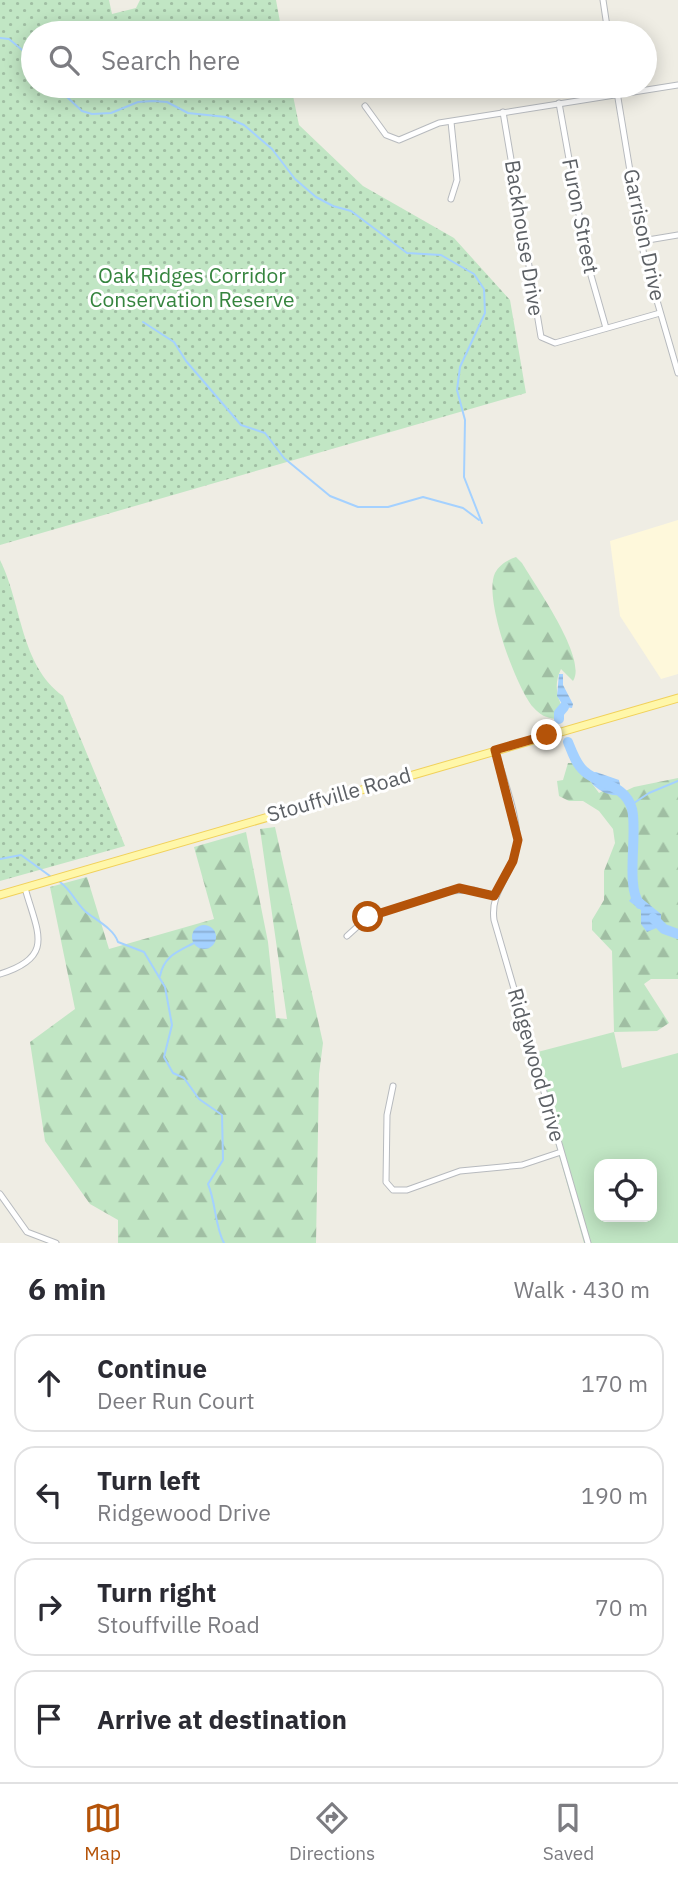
<!DOCTYPE html>
<html lang="en">
<head>
<meta charset="utf-8">
<style>
	body { margin:0; font-family:"IBM Plex Sans",sans-serif; background:#f7f7f7; color:#2b2b33 }
	.controls { position:absolute; right:21px; bottom:21px; display:grid; overflow:hidden; border-radius:14px; box-shadow:0 4px 18px #0003 }
	.controls button { width:63px; height:63px; display:grid; place-items:center; padding:0; border:0; border-bottom:2px solid #e1e1e2; background:#fff; color:#2b2b33; font:35px sans-serif }
	.stop { position:absolute; width:21px; height:21px; margin:-16px; border:5px solid #b45309; border-radius:50%; background:#fff }
	.stop.end { background:#b45309; border-color:#fff; box-shadow:0 2px 7px #0008 }
	.list { margin:0; padding:0; list-style:none }
	h2 { display:flex; justify-content:space-between; align-items:center; height:91px; margin:0; padding:0 28px; font-size:30px }
	h2 small { font-size:23px; font-weight:400; color:#7c7c81 }
	.list li { display:grid; grid-template-columns:46px 1fr auto; gap:21px; align-items:center; box-sizing:border-box; height:98px; margin:0 14px 14px; padding:0 14px; border:2px solid #e1e1e2; border-radius:21px }
	.list b { display:block; font-size:26px; white-space:nowrap }
	.list p { margin:0; font-size:23px; white-space:nowrap; color:#7c7c81 }
	.list em { font-size:23px; font-style:normal; color:#7c7c81 }
	.icon { flex:none; width:38px; height:38px; fill:none; stroke:currentColor; stroke-width:2; stroke-linecap:round; stroke-linejoin:round }
	.map { position:relative; flex:none; width:678px; height:1243px; overflow:hidden }
	.search { position:absolute; background:#fff; box-shadow:0 4px 18px #0003; left:21px; right:21px; top:21px; height:77px; display:flex; align-items:center; gap:18px; box-sizing:border-box; padding:0 24px; border-radius:38px; color:#7c7c81; font-size:26px }
	.sheet { height:539px; background:#fff }
	nav { display:flex; justify-content:space-around; align-items:center; box-sizing:border-box; height:98px; border-top:2px solid #e1e1e2; background:#fff; font-size:19px; color:#7c7c81 }
	nav a { display:grid; justify-items:center; gap:4px }
	nav .on { color:#b45309 }
	.map>svg:first-child { display:block }
</style>
</head>
<body>
<div class="map">
<svg width="678" height="1243" viewBox="0 0 678 1243">
	<defs>
		<pattern id="forest-firs" width="22" height="20" patternUnits="userSpaceOnUse" patternTransform="scale(1.75)"><rect width="22" height="20" fill="#c1e6c4"/><path d="M5 1l3.5 6h-7zM16 11l3.5 6h-7z" fill="#a0bea3"/></pattern>
		<pattern id="park-dots" width="8" height="8" patternUnits="userSpaceOnUse" patternTransform="scale(1.75)"><rect width="8" height="8" fill="#c1e6c4"/><path d="M2 2h.1M6 6h.1" fill="none" stroke="#a0bea3" stroke-width="1.8" stroke-linecap="round"/></pattern>
		<pattern id="water-rules" width="6" height="5" patternUnits="userSpaceOnUse" patternTransform="scale(1.75)"><rect width="6" height="5" fill="#a4d1ff"/><path d="M0 2.5h6" fill="none" stroke="#89add2"/></pattern>
	</defs>
	<rect width="100%" height="100%" fill="#efede4"/>
	<path fill="#fef8db" d="M678 520V674L661 679 620 616 610 541Z"/>
	<path fill="#c1e6c4" fill-rule="evenodd" d="M614 1032 622 1068 678 1053V1243H584L530 1054ZM599 1164H652V1217H599Z"/>
	<g fill="url(#forest-firs)">
		<path d="M516 557 522 563C535 585 588 659 573 681L561 669C554 683 556 697 564 710L556 719C546 718 540 715 533 707 516 687 483 598 495 573 499 565 507 560 516 557Z"/>
		<path d="M568 763H577L599 793 607 789 619 794 634 787 678 778V979H651L644 984 669 1023 657 1031 614 1032 612 951 592 930V920L604 900V871L615 843 613 829 599 811 583 801H569L559 796 557 781 563 780Z"/>
		<path d="M275 827 323 1043 319 1074 316 1243H118V1220L90 1204 45 1141 30 1042 75 1009 50 887 87 877 109 949 214 919 194 847 246 832 268 942 276 1018 287 1019 260 829Z"/>
	</g>
	<g fill="url(#park-dots)">
		<path d="M0 0H109L112 14 136 8 140 0H276L282 33H33V86H291L299 125 363 186 454 238 510 300 526 393 0 545Z"/>
		<path d="M0 560C22 604 20 665 63 696L125 846 0 881Z"/>
	</g>
	<g fill="url(#water-rules)">
		<path d="M559 674H563V685L573 704 572 708 564 707 557 696Z"/>
		<path d="M596 772 619 780 622 794C613 798 597 791 591 782L592 773Z"/>
		<path d="M635 893 661 914V926L647 932 641 924V910L629 901Z"/>
		<circle cx="204" cy="937" r="12"/>
	</g>
	<g fill="none" stroke-linecap="round" stroke-linejoin="round">
		<g stroke="#a4d1ff" stroke-width="2">
			<path d="M0 38 9 39 33 59"/>
			<path d="M55 86 82 111 92 114 111 113 138 102 153 101 167 102 188 113 226 117 244 125 272 149 295 179 316 197 333 206 351 211 407 253 441 255 474 274 484 289 485 313 460 367 457 390 465 420 464 477 482 523"/>
			<path d="M143 322 174 342 186 361 241 425 265 433 284 458 330 496 358 507H388L423 497 463 508 479 520"/>
			<path d="M631 805 649 793 678 781"/>
			<path d="M0 859 21 855 50 876"/>
			<path d="M60 882C72 891 76 903 86 912 96 920 114 929 118 942L144 952 165 987 172 1025 164 1057 173 1073 184 1078 199 1099 222 1115 223 1160 208 1184C216 1203 215 1227 224 1243"/>
			<path d="M160 976C164 956 177 952 194 943"/>
		</g>
		<g stroke="#a4d1ff" stroke-width="10">
			<path d="M559 719V713L564 707"/>
			<path d="M568 742C572 752 576 764 584 771 599 785 625 784 632 809 638 833 625 888 640 904"/>
			<path d="M653 918 664 929 678 934"/>
		</g>
		<defs>
			<g id="minor">
				<path d="M603 0 608 33"/>
				<path d="M616 86 644 256 678 373"/>
				<path d="M559 103 588 265 606 328"/>
				<path d="M365 106 386 135 399 140 439 123 678 85"/>
				<path d="M503 112 541 337 555 343 660 313"/>
				<path d="M451 122 457 180 451 199"/>
				<path d="M642 241 678 235"/>
				<path d="M495 750C502 775 522 825 516 850 511 877 490 891 494 920L588 1243"/>
				<path d="M347 936 368 917 446 891 474 890 494 896"/>
				<path d="M0 974C56 957 37 932 25 888"/>
				<path d="M393 1086 387 1115 386 1182 393 1190H407L460 1171 522 1165 561 1152"/>
				<path d="M0 1194 27 1232 56 1243"/>
			</g>
			<path id="major" d="M0 895 678 698"/>
		</defs>
		<use href="#minor" stroke="#b7babe" stroke-width="7"/>
		<use href="#major" stroke="#f1d15b" stroke-width="9"/>
		<use href="#minor" stroke="#fff" stroke-width="5"/>
		<use href="#major" stroke="#fff7a9" stroke-width="7"/>
	</g>
	<g fill="none" stroke-linecap="round" stroke-linejoin="round">
		<path stroke="#b45309" stroke-width="9" d="M368 917 459 888 494 896 513 861 518 840 495 750 547 735"/>
	</g>
	<g text-anchor="middle" stroke-width="6" stroke-linejoin="round" paint-order="stroke">
		<g font-size="21" fill="#5c6065" stroke="#fff">
			<text transform="translate(580 216) rotate(79)" y="7">Furon Street</text>
			<text transform="translate(644 235) rotate(78)" y="7">Garrison Drive</text>
			<text transform="translate(524 238) rotate(81)" y="7">Backhouse Drive</text>
			<text transform="translate(339 795) rotate(-16)" y="7">Stouffville Road</text>
			<text transform="translate(536 1065) rotate(74)" y="7">Ridgewood Drive</text>
		</g>
		<g font-size="21" fill="#35843e" stroke="#fff">
			<text x="192" y="283">Oak Ridges Corridor<tspan x="192" dy="24">Conservation Reserve</tspan></text>
		</g>
	</g>
</svg>
<div class="controls">
<button><svg class="icon" aria-label="locate" viewBox="0 0 24 24"><circle cx="12" cy="12" r="6"/><path d="M12 2v4M12 18v4M2 12h4M18 12h4"/></svg></button>
</div>
<div class="stop" style="left:368px;top:917px"></div>
<div class="stop end" style="left:547px;top:735px"></div>
<div class="search"><svg class="icon" aria-label="search" viewBox="0 0 24 24"><circle cx="10" cy="10" r="6"/><path d="M15 15l6 6"/></svg>Search here</div>
</div>
<section class="sheet">
<h2>6 min<small>Walk · 430 m</small></h2>
<ul class="list">
<li><svg class="icon" aria-label="ahead" viewBox="0 0 24 24"><path d="M12 20V5M6 11l6-6 6 6"/></svg><div><b>Continue</b><p>Deer Run Court</p></div><em>170 m</em></li>
<li><svg class="icon" aria-label="left" viewBox="0 0 24 24"><path d="M17 20v-9H6M10 6l-5 5 5 5"/></svg><div><b>Turn left</b><p>Ridgewood Drive</p></div><em>190 m</em></li>
<li><svg class="icon" aria-label="right" viewBox="0 0 24 24"><path d="M7 20v-9h11M14 6l5 5-5 5"/></svg><div><b>Turn right</b><p>Stouffville Road</p></div><em>70 m</em></li>
<li><svg class="icon" aria-label="arrive" viewBox="0 0 24 24"><path d="M6 21V4h12l-3 4 3 4H6"/></svg><div><b>Arrive at destination</b></div></li>
</ul>
</section>
<nav>
<a class="on"><svg class="icon" aria-label="map" viewBox="0 0 24 24"><path d="M3 6l6-2 6 2 6-2v14l-6 2-6-2-6 2zM9 4v14M15 6v14"/></svg>Map</a>
<a><svg class="icon" aria-label="directions" viewBox="0 0 24 24"><path d="M12 3l9 9-9 9-9-9zM9 14v-3h6M13 9l2 2-2 2"/></svg>Directions</a>
<a><svg class="icon" aria-label="saved" viewBox="0 0 24 24"><path d="M7 4h10v16l-5-4-5 4z"/></svg>Saved</a>
</nav>
</body>
</html>
